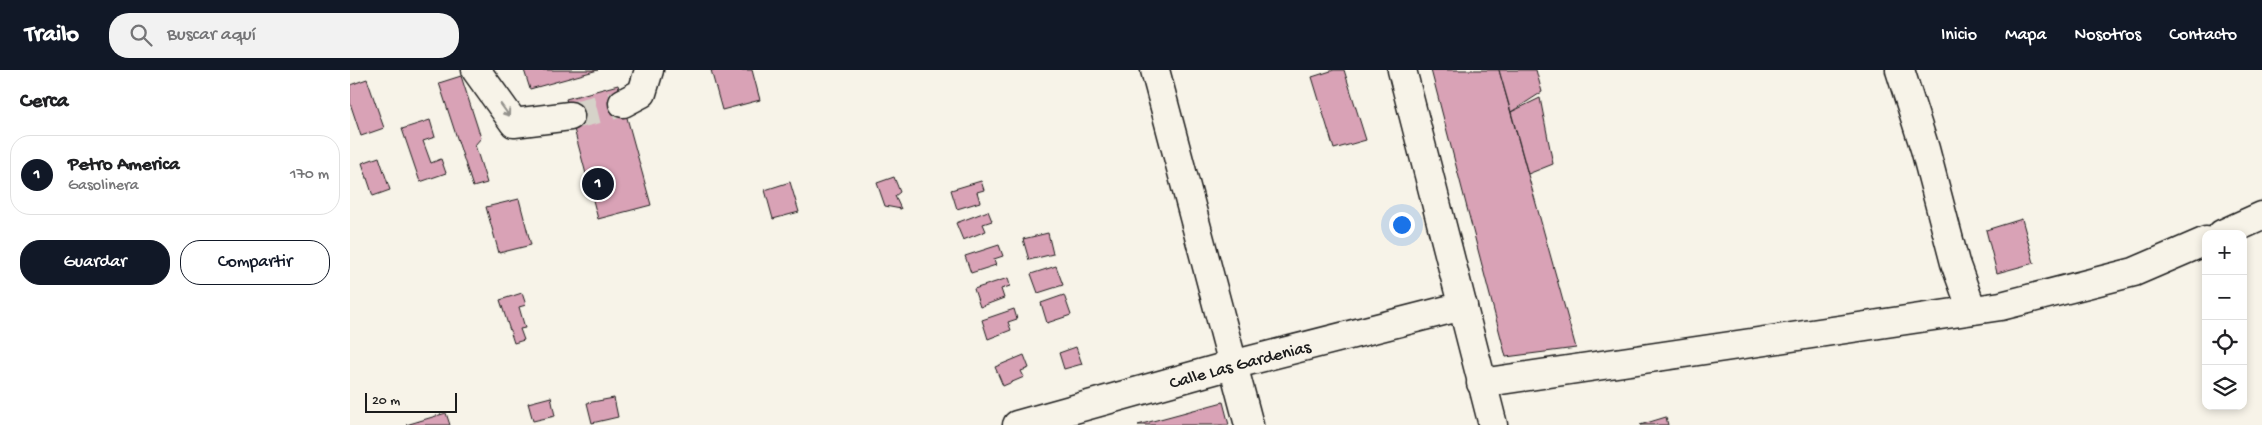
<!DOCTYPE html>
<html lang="es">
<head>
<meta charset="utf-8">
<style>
	body { margin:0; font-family:"Gochi Hand",sans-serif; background:#f2f2f2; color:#202124 }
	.controls { position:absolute; right:15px; bottom:15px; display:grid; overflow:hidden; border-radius:10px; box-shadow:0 2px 8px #0003 }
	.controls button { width:45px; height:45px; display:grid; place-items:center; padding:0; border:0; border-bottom:1px solid #e0e0e0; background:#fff; color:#202124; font:25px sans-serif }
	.scale { position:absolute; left:15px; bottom:12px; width:92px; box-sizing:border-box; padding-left:5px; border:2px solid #1c1c1c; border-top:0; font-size:14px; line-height:18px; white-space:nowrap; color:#1c1c1c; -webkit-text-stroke:4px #f7f3e8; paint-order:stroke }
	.you { position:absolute; left:1051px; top:154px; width:18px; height:18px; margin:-12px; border:4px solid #fff; border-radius:50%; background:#1a73e8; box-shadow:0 0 0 8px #1a73e833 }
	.badge { display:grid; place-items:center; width:32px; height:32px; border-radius:50%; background:#111827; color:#fff; font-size:16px; font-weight:700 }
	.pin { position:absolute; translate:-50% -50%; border:2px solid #fff; box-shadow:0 1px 5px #0006 }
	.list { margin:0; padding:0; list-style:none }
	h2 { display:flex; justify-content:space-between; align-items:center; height:65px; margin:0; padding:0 20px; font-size:21px }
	h2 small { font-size:16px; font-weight:400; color:#757577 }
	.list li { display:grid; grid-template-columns:32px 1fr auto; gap:15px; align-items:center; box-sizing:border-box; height:80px; margin:0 10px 10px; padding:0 10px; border:1px solid #e0e0e0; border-radius:20px }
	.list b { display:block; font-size:19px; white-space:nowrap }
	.list p { margin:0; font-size:16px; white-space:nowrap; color:#757577 }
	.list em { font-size:16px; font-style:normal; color:#757577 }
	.actions { display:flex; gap:10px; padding:15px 20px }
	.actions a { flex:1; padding:11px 0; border:1px solid #111827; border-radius:20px; text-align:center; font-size:18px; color:#111827 }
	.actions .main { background:#111827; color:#fff }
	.icon { flex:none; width:28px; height:28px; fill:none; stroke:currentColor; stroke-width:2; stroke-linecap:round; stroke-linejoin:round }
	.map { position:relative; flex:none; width:1912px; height:355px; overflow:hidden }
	header { display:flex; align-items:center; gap:30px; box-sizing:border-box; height:70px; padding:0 25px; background:#111827; color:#fff }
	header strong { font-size:24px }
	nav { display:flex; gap:28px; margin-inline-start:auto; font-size:18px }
	.search { width:350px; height:45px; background:#f2f2f2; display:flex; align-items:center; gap:12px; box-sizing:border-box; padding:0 18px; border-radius:20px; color:#757577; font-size:19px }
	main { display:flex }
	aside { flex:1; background:#fff }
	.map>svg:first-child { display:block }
</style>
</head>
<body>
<header>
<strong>Trailo</strong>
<div class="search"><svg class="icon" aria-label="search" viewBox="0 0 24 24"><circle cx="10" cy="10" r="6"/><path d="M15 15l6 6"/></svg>Buscar aquí</div>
<nav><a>Inicio</a><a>Mapa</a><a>Nosotros</a><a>Contacto</a></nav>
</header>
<main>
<aside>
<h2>Cerca<small></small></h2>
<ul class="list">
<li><span class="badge">1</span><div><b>Petro America</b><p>Gasolinera</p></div><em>170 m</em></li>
</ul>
<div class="actions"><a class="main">Guardar</a><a>Compartir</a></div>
</aside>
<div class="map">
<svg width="1912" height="355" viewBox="0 0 1912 355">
	<rect width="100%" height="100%" fill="#f7f3e8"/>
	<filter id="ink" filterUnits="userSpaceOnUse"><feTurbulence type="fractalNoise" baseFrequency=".02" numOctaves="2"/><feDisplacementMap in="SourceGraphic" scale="10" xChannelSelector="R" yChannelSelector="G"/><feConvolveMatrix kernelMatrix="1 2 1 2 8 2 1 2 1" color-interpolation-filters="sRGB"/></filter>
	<g filter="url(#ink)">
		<g fill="#d9a2b6" stroke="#1c1c1c">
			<path d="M174 0H248L180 19Z"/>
			<path d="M361 0H402L410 30 372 40Z"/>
			<path d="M984 0H994L1016 70 984 79 962 7Z"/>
			<path d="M1081 0H1149L1226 278 1156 287Z"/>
			<path d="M1149 0H1186L1192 22 1161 42Z"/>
			<path d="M111 6 131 68 125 75 137 113 123 117 89 13Z"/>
			<path d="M17 9 34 58 11 66 0 33V15Z"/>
			<path d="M268 15 301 135 248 149 216 29Z"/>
			<path d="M1190 28 1203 94 1178 104 1161 42Z"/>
			<path d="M80 50 85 67 73 71 81 93 91 89 96 103 70 112 52 59Z"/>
			<path d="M29 87 40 120 23 126 12 93Z"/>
			<path d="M544 107 550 122 545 126 551 139 535 136 527 113Z"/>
			<path d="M631 111 634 120 627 122 630 132 607 139 601 120Z"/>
			<path d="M440 112 449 142 423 149 415 120Z"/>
			<path d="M169 129 181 175 149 183 136 137Z"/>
			<path d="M638 141 642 151 633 154 636 161 613 170 606 153Z"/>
			<path d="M1672 149 1684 193 1647 203 1636 160Z"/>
			<path d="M698 163 703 184 679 190 673 169Z"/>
			<path d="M649 175 653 186 644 189 646 195 621 203 615 186Z"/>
			<path d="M706 196 713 215 688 223 681 204Z"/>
			<path d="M658 208 660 216 651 219 654 228 630 237 624 219Z"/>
			<path d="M172 223 176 235 169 237 175 258 170 259 174 270 164 273 150 230Z"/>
			<path d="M714 225 721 245 697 253 691 233Z"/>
			<path d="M664 239 667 249 658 252 661 260 638 269 632 250Z"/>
			<path d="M726 277 732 294 714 299 709 283Z"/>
			<path d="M674 285 679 298 671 301 674 307 653 316 645 297Z"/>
			<path d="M201 327 205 346 183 351 178 333Z"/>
			<path d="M264 328 268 347 242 353 237 333Z"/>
			<path d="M873 332 879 355H788Z"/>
			<path d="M96 343 100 355H56Z"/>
			<path d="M1316 347 1318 355H1290Z"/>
		</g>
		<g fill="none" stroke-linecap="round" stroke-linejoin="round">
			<path stroke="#d6d3c9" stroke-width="28" stroke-dasharray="28 14" stroke-linecap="butt" d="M220 46 273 33"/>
			<defs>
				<g id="minor">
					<path d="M126 0 164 53 220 46"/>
					<path d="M805 0 899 355"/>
					<path d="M1052 0 1143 355"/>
					<path d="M1550 0 1575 79 1605 193 1622 240"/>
					<path d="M273 33 292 23 299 0"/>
					<path d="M1872 164 1912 146"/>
					<path d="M1131 313 1651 236 1784 202 1856 171"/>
					<path id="s1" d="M667 355 882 295 1113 236"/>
				</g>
			</defs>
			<use href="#minor" stroke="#1c1c1c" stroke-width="31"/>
			<use href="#minor" stroke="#f7f3e8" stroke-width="28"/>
		</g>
		<defs><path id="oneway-shaft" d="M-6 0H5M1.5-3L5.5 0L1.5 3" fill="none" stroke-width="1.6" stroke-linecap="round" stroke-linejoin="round" transform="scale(1.25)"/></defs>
		<use stroke="#94928c" href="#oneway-shaft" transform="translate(155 40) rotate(54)"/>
	</g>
	<g text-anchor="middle" stroke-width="4" stroke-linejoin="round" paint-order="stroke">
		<g font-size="18" fill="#1c1c1c" stroke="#f7f3e8">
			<text dy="6" stroke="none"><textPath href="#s1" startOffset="231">Calle Las Gardenias</textPath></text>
		</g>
	</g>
</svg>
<div class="controls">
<button>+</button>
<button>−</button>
<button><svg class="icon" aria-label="locate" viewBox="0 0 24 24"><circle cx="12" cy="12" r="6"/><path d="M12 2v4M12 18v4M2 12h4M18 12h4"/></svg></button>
<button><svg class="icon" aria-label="layers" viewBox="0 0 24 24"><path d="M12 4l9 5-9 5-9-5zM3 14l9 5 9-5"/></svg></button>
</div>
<div class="scale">20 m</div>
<div class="you"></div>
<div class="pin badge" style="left:248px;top:114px">1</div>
</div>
</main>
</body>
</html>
